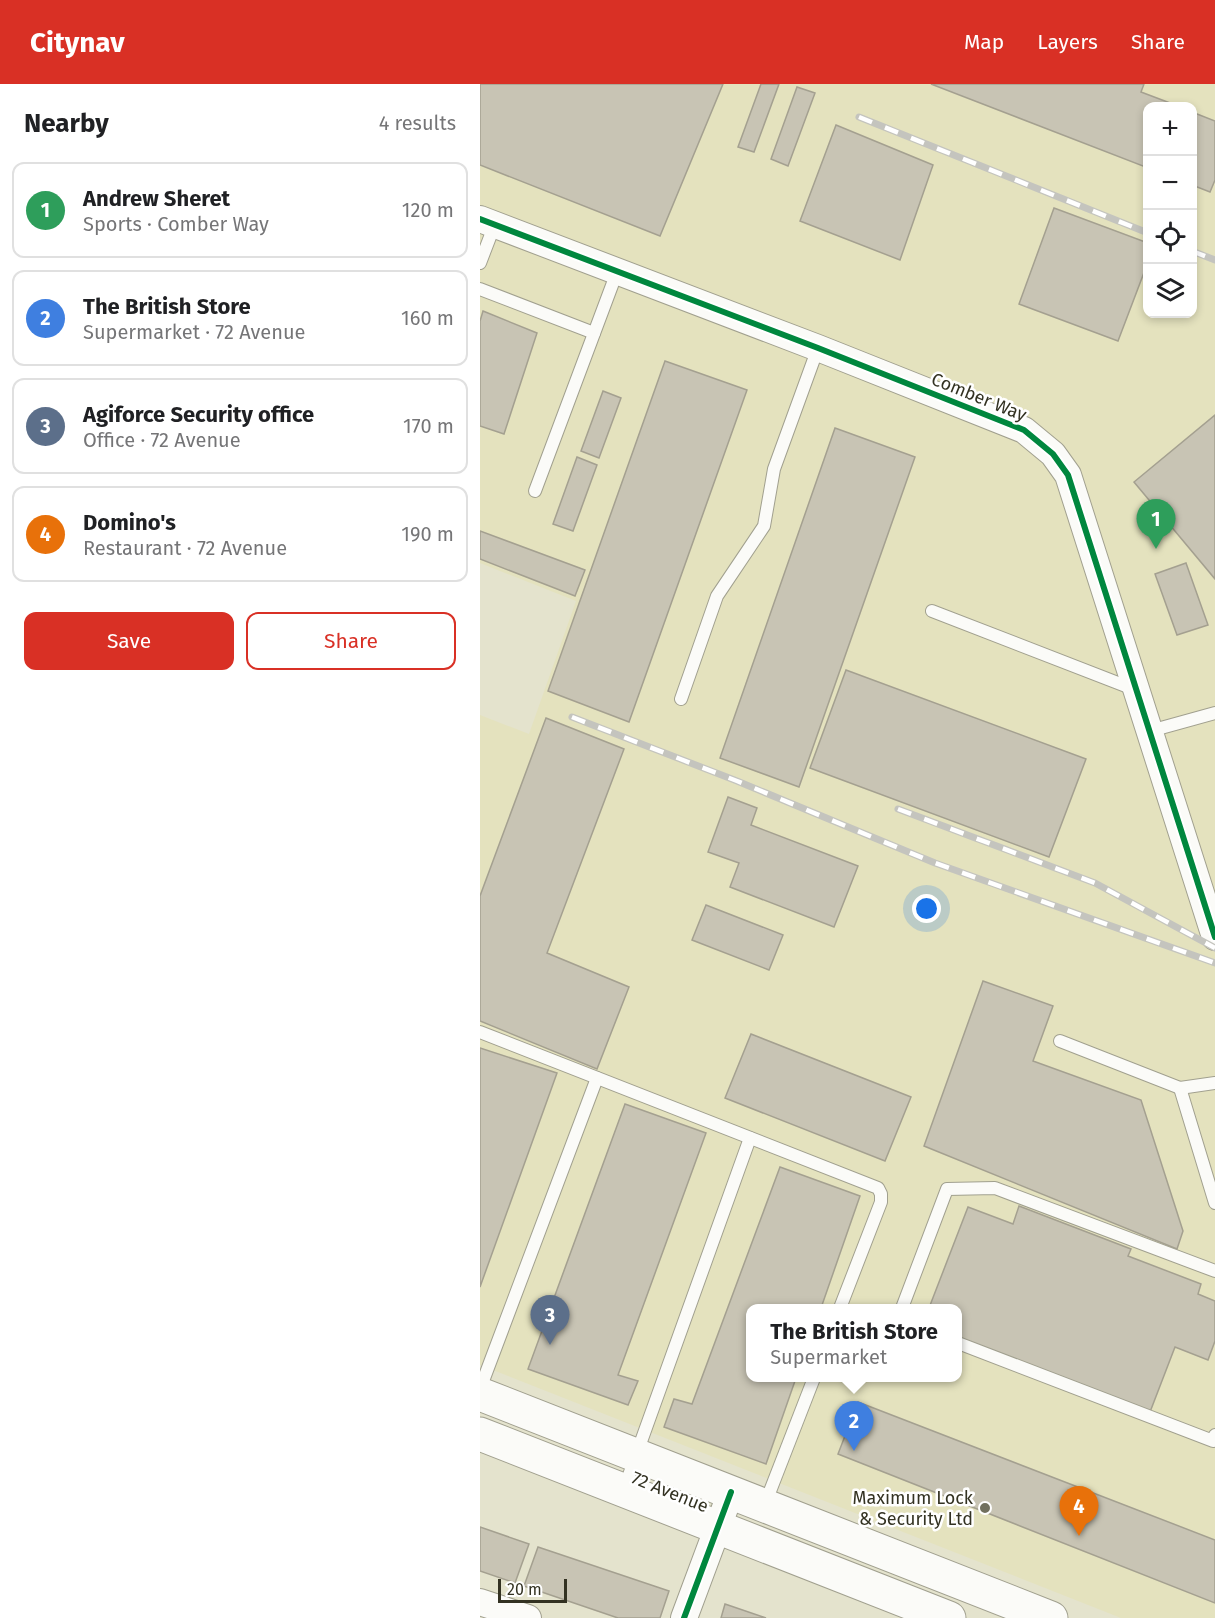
<!DOCTYPE html>
<html lang="en">
<head>
<meta charset="utf-8">
<style>
	body { margin:0; font-family:"Fira Sans",sans-serif; background:#f6f6f6; color:#202124 }
	.controls { position:absolute; right:18px; top:18px; display:grid; overflow:hidden; border-radius:12px; box-shadow:0 3px 9px #0003 }
	.controls button { width:54px; height:54px; display:grid; place-items:center; padding:0; border:0; border-bottom:2px solid #e0e0e0; background:#fff; color:#202124; font:30px sans-serif }
	.scale { position:absolute; left:18px; bottom:15px; width:69px; box-sizing:border-box; padding-left:6px; border:3px solid #333222; border-top:0; font-size:16px; line-height:21px; white-space:nowrap; color:#333222; -webkit-text-stroke:4px #fff; paint-order:stroke }
	.you { position:absolute; left:447px; top:825px; width:21px; height:21px; margin:-15px; border:4px solid #fff; border-radius:50%; background:#1a73e8; box-shadow:0 0 0 9px #1a73e833 }
	.badge { display:grid; place-items:center; width:39px; height:39px; border-radius:50%; background:#d93025; color:#fff; font-size:20px; font-weight:700 }
	.pin { position:absolute; translate:-50% -50px; filter:drop-shadow(0 2px 3px #0008) }
	.pin::after { content:''; position:absolute; top:32px; width:21px; height:18px; background:inherit; clip-path:polygon(0 0,100% 0,50% 100%) }
	.popup { position:absolute; left:266px; top:1220px; width:216px; height:78px; box-sizing:border-box; display:grid; place-content:center; border-radius:12px; background:#fff; filter:drop-shadow(0 2px 4px #0005); font-size:20px; white-space:nowrap; color:#757577 }
	.popup b { font-size:22px; color:#202124 }
	.popup::after { content:''; position:absolute; left:50%; top:100%; margin-left:-12px; border:12px solid transparent; border-top-color:#fff }
	.list { margin:0; padding:0; list-style:none }
	h2 { display:flex; justify-content:space-between; align-items:center; height:78px; margin:0; padding:0 24px; font-size:26px }
	h2 small { font-size:20px; font-weight:400; color:#757577 }
	.list li { display:grid; grid-template-columns:39px 1fr auto; gap:18px; align-items:center; box-sizing:border-box; height:96px; margin:0 12px 12px; padding:0 12px; border:2px solid #e0e0e0; border-radius:12px }
	.list b { display:block; font-size:22px; white-space:nowrap }
	.list p { margin:0; font-size:20px; white-space:nowrap; color:#757577 }
	.list em { font-size:20px; font-style:normal; color:#757577 }
	.actions { display:flex; gap:12px; padding:18px 24px }
	.actions a { flex:1; padding:14px 0; border:2px solid #d93025; border-radius:12px; text-align:center; font-size:21px; color:#d93025 }
	.actions .main { background:#d93025; color:#fff }
	.icon { flex:none; width:33px; height:33px; fill:none; stroke:currentColor; stroke-width:2; stroke-linecap:round; stroke-linejoin:round }
	.map { position:relative; flex:none; width:735px; height:1534px; overflow:hidden }
	header { display:flex; align-items:center; gap:36px; box-sizing:border-box; height:84px; padding:0 30px; background:#d93025; color:#fff }
	header strong { font-size:28px }
	nav { display:flex; gap:33px; margin-inline-start:auto; font-size:21px }
	main { display:flex }
	aside { flex:1; background:#fff }
	.map>svg:first-child { display:block }
</style>
</head>
<body>
<header>
<strong>Citynav</strong>
<nav><a>Map</a><a>Layers</a><a>Share</a></nav>
</header>
<main>
<aside>
<h2>Nearby<small>4 results</small></h2>
<ul class="list">
<li><span class="badge" style="background:#2e9e5b">1</span><div><b>Andrew Sheret</b><p>Sports · Comber Way</p></div><em>120 m</em></li>
<li><span class="badge" style="background:#3f7fe0">2</span><div><b>The British Store</b><p>Supermarket · 72 Avenue</p></div><em>160 m</em></li>
<li><span class="badge" style="background:#5c6f8a">3</span><div><b>Agiforce Security office</b><p>Office · 72 Avenue</p></div><em>170 m</em></li>
<li><span class="badge" style="background:#e8710a">4</span><div><b>Domino's</b><p>Restaurant · 72 Avenue</p></div><em>190 m</em></li>
</ul>
<div class="actions"><a class="main">Save</a><a>Share</a></div>
</aside>
<div class="map">
<svg width="735" height="1534" viewBox="0 0 735 1534">
	<rect width="100%" height="100%" fill="#e4e3cd"/>
	<path fill="#e4e2be" fill-rule="evenodd" d="M0 0H735V1534H641L0 1281V631L49 650 96 517 0 479ZM668 22H712V230H668ZM270 1224H478V1294H270Z"/>
	<g fill="#c8c4b4" stroke="#a4a090" stroke-width="1.5">
		<path d="M0 0H243L180 152 0 81Z"/>
		<path d="M281 0H299L274 68 258 63Z"/>
		<path d="M451 0H664L661 8 698 22H668V84Z"/>
		<path d="M317 3 335 9 308 82 291 75Z"/>
		<path d="M712 28 735 37V96L730 108 712 101Z"/>
		<path d="M356 41 453 81 420 176 320 137Z"/>
		<path d="M574 124 668 159V178L638 257 539 220Z"/>
		<path d="M3 227 57 249 24 350 0 342V237Z"/>
		<path d="M185 277 267 306 149 638 68 607Z"/>
		<path d="M123 307 141 314 119 374 101 367Z"/>
		<path d="M735 331V495L654 398Z"/>
		<path d="M355 344 435 373 319 703 240 674Z"/>
		<path d="M97 373 117 381 93 447 73 440Z"/>
		<path d="M0 447 105 486 95 512 0 475Z"/>
		<path d="M706 479 728 541 697 551 675 490Z"/>
		<path d="M366 586 606 675 569 773 330 684Z"/>
		<path d="M66 634 144 665 67 869 149 903 117 985 0 937V812Z"/>
		<path d="M248 713 277 724 271 741 378 782 354 843 250 803 259 779 228 768Z"/>
		<path d="M226 821 303 851 289 886 212 856Z"/>
		<path d="M503 897 573 922 553 977 661 1016 703 1147 697 1165 444 1062Z"/>
		<path d="M271 950 431 1013 405 1077 245 1014Z"/>
		<path d="M0 964 77 989 0 1203Z"/>
		<path d="M145 1020 226 1049 138 1291 158 1297 148 1321 48 1285Z"/>
		<path d="M300 1083 380 1112 341 1224H270V1294H316L286 1380 184 1343 194 1315 212 1320Z"/>
		<path d="M539 1122 651 1165 648 1172 721 1200 718 1210 735 1217V1257L728 1276 695 1263 670 1328 478 1254V1224H449L488 1123 533 1140Z"/>
		<path d="M378 1318 735 1456V1519L358 1370Z"/>
		<path d="M0 1443 49 1460 35 1499 0 1487Z"/>
		<path d="M58 1463 189 1507 180 1534H138L44 1502Z"/>
		<path d="M245 1520 286 1534H241Z"/>
	</g>
	<g fill="none" stroke-linecap="round" stroke-linejoin="round">
		<defs>
			<g id="lane">
				<path d="M0 179 15 140"/>
				<path d="M0 205 114 249"/>
				<path d="M55 407 137 188"/>
				<path d="M452 527 656 606"/>
				<path d="M201 615 237 512 284 442 294 385 338 264"/>
				<path d="M670 647 735 629"/>
				<path d="M0 948 398 1104 401 1110V1118L360 1224"/>
				<path d="M580 957 700 1004"/>
				<path d="M735 999 700 1004 735 1119"/>
				<path d="M422 1224 467 1105 515 1104 735 1187"/>
				<path d="M478 1259 733 1357 735 1351"/>
				<path d="M0 1305 117 994"/>
				<path d="M144 1405 270 1054"/>
				<path d="M285 1420 334 1294"/>
			</g>
			<g id="street">
				<path d="M0 135 338 264 544 346 573 370 588 391 735 853"/>
				<path d="M0 1518 48 1534"/>
				<path d="M204 1534 251 1408"/>
			</g>
			<g id="secondary">
				<path d="M0 1310 571 1534"/>
				<path d="M0 1350 469 1534"/>
			</g>
		</defs>
		<use href="#lane" stroke="#a1a08f" stroke-width="14"/>
		<use href="#street" stroke="#a1a08f" stroke-width="28"/>
		<use href="#secondary" stroke="#a1a08f" stroke-width="35"/>
		<use href="#lane" stroke="#fbfbf8" stroke-width="12"/>
		<use href="#street" stroke="#fbfbf8" stroke-width="26"/>
		<use href="#secondary" stroke="#fbfbf8" stroke-width="33"/>
		<defs>
			<g id="rail">
				<path d="M379 33 668 149"/>
				<path d="M712 167 735 176"/>
				<path d="M92 633 257 697 455 779 735 879"/>
				<path d="M418 725 615 799 735 864"/>
			</g>
		</defs>
		<use href="#rail" stroke="#c4c4be" stroke-width="7"/>
		<use href="#rail" stroke="#fff" stroke-width="4.5" stroke-dasharray="14" stroke-linecap="butt"/>
		<defs>
			<g id="cycleway">
				<path d="M0 135 338 264 544 346 573 370 588 391 735 853"/>
				<path d="M204 1534 251 1408"/>
			</g>
		</defs>
		<use href="#cycleway" stroke="#fff" stroke-width="10"/>
		<use href="#cycleway" stroke="#00873e" stroke-width="6"/>
	</g>
	<circle fill="#71705e" stroke="#fff" stroke-width="2" cx="505" cy="1424" r="6"/>
	<g text-anchor="middle" stroke-width="5" stroke-linejoin="round" paint-order="stroke">
		<g font-size="18" fill="#333222" stroke="#fff">
			<text transform="translate(499 313) rotate(22)" y="6">Comber Way</text>
			<text transform="translate(190 1408) rotate(22)" y="6">72 Avenue</text>
		</g>
		<g font-size="18" fill="#333222" stroke="#fff" text-anchor="end">
			<text x="493" y="1420">Maximum Lock<tspan x="493" dy="21">&amp; Security Ltd</tspan></text>
		</g>
	</g>
</svg>
<div class="controls">
<button>+</button>
<button>−</button>
<button><svg class="icon" aria-label="locate" viewBox="0 0 24 24"><circle cx="12" cy="12" r="6"/><path d="M12 2v4M12 18v4M2 12h4M18 12h4"/></svg></button>
<button><svg class="icon" aria-label="layers" viewBox="0 0 24 24"><path d="M12 4l9 5-9 5-9-5zM3 14l9 5 9-5"/></svg></button>
</div>
<div class="scale">20 m</div>
<div class="you"></div>
<div class="pin badge" style="left:676px;top:465px;background:#2e9e5b">1</div>
<div class="pin badge" style="left:374px;top:1367px;background:#3f7fe0">2</div>
<div class="popup"><b>The British Store</b>Supermarket</div>
<div class="pin badge" style="left:70px;top:1261px;background:#5c6f8a">3</div>
<div class="pin badge" style="left:599px;top:1452px;background:#e8710a">4</div>
</div>
</main>
</body>
</html>
